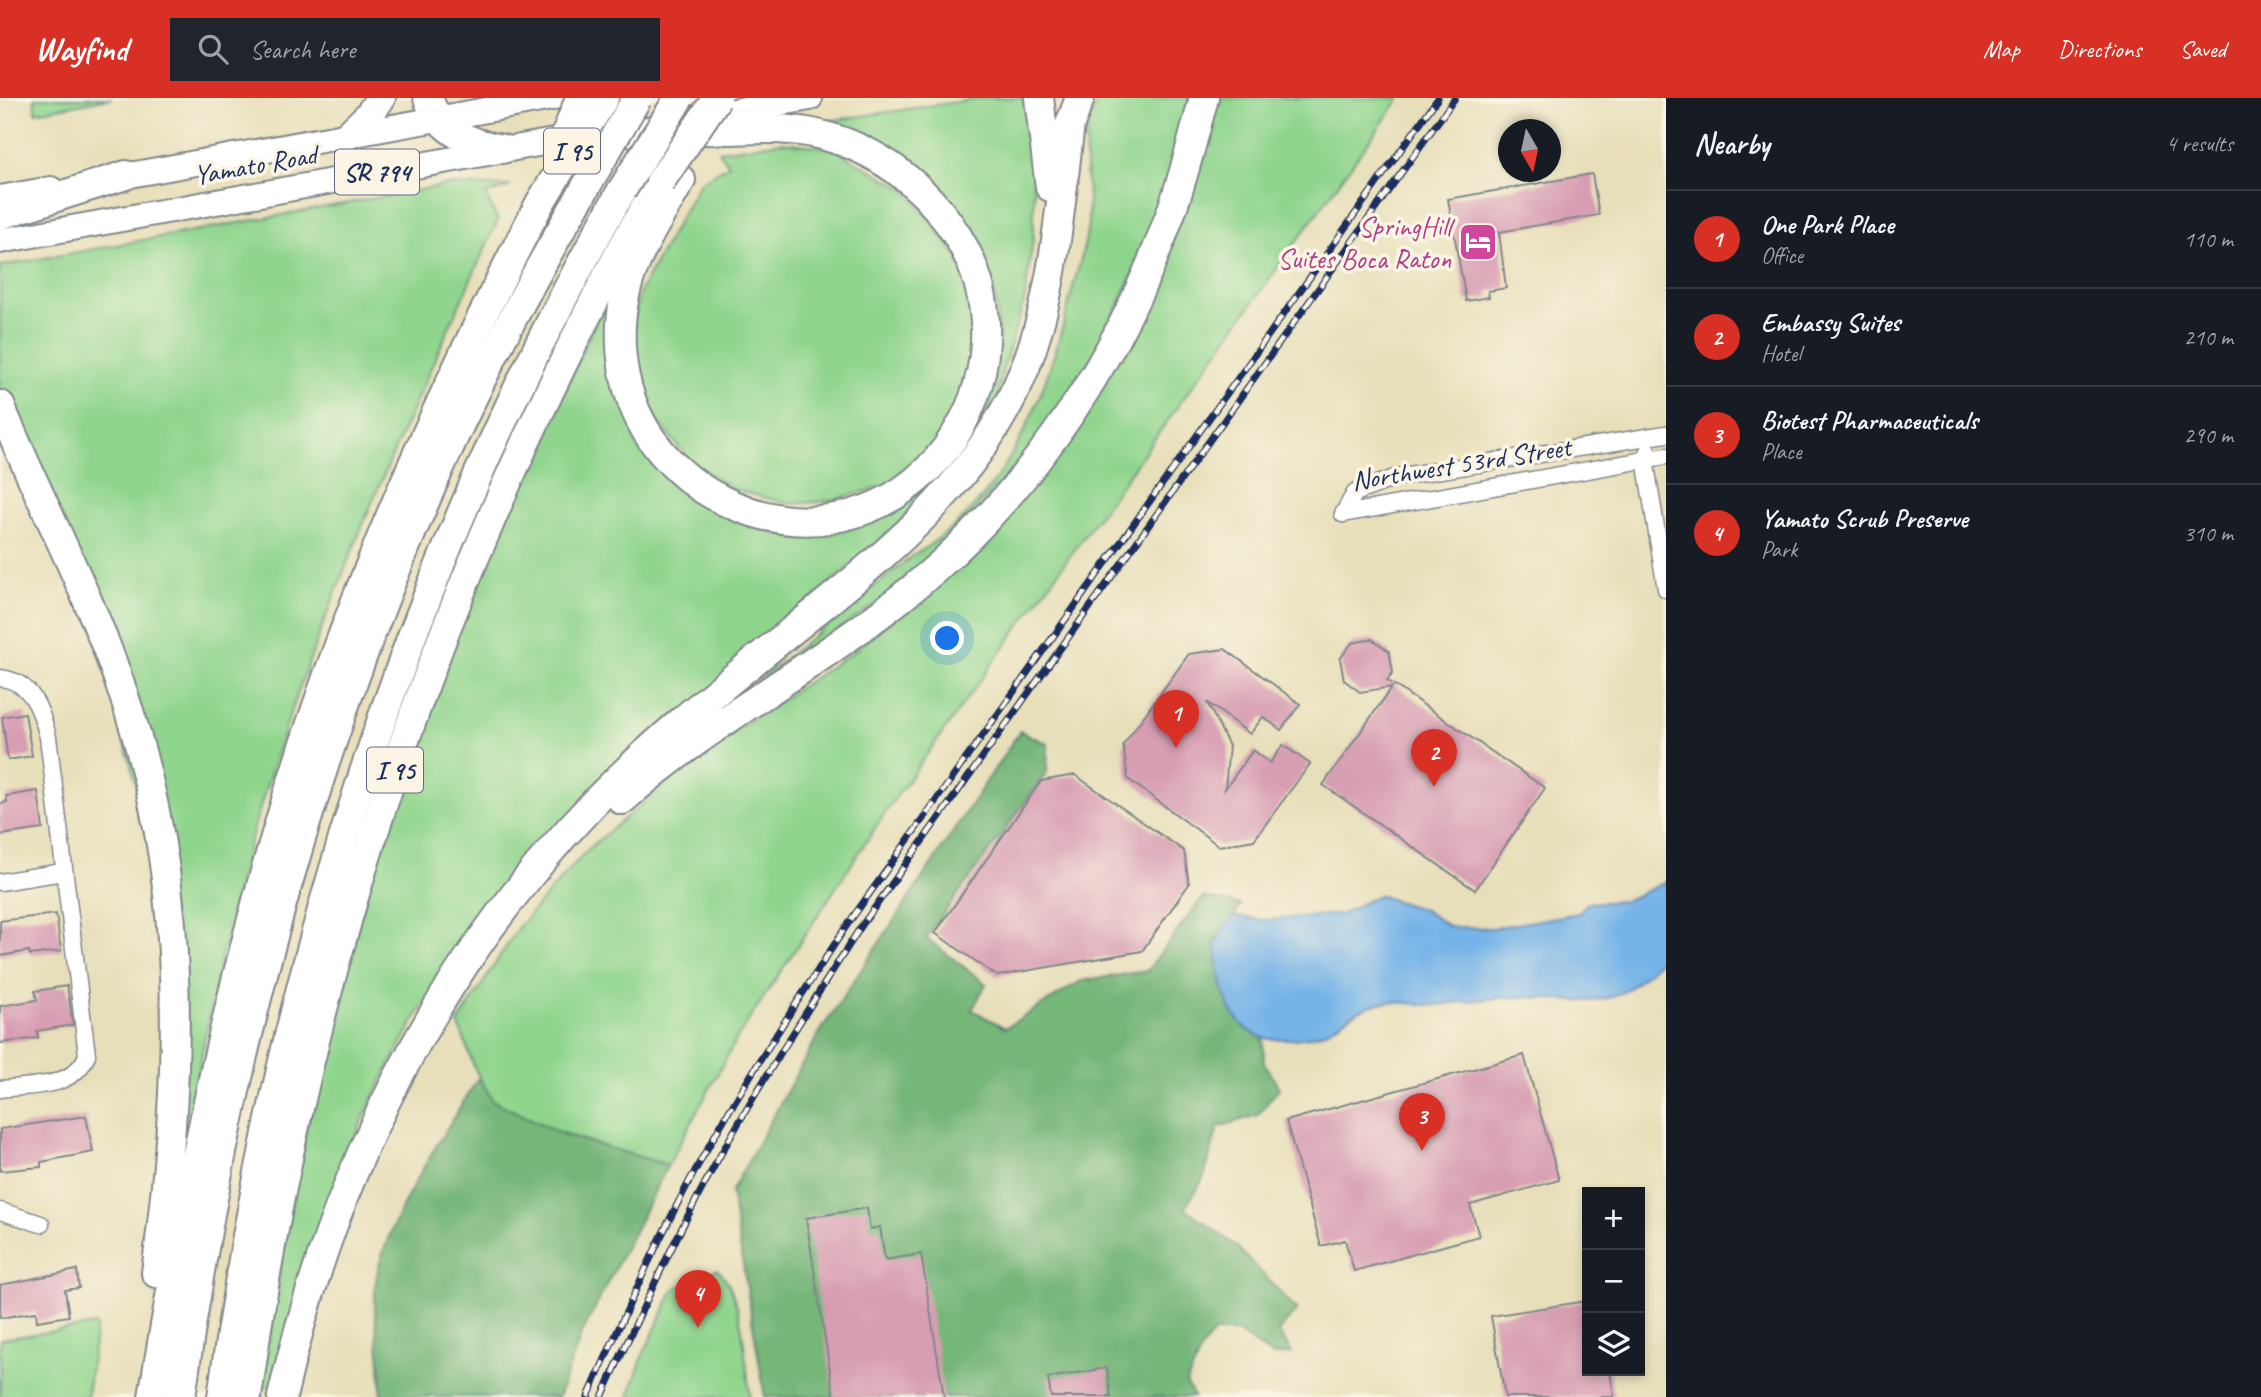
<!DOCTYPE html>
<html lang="en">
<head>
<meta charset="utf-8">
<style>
	body { margin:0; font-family:Caveat,sans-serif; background:#20242c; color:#f1f3f6 }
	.controls { position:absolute; right:21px; bottom:21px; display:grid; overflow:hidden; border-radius:0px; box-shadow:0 4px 10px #0003 }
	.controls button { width:63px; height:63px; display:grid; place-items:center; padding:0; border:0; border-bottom:2px solid #363941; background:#171b24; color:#f1f3f6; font:35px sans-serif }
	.compass { position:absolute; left:1498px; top:21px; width:63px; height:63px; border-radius:50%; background:#171b24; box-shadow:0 4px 10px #0003; rotate:171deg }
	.you { position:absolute; left:948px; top:541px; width:24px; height:24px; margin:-18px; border:5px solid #fff; border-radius:50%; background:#1a73e8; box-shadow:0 0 0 10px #1a73e833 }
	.badge { display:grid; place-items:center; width:46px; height:46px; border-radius:50%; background:#d93025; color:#fff; font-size:23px; font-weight:700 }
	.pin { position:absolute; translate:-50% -58px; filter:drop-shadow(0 2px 4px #0008) }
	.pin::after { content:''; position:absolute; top:37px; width:24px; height:21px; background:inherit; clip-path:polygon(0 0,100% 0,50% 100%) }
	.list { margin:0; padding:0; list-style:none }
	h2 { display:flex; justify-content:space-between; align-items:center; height:91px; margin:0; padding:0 28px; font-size:30px }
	h2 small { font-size:23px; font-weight:400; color:#9ea1a6 }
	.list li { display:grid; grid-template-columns:46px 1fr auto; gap:21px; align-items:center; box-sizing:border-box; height:98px; padding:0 28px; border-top:2px solid #363941 }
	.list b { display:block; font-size:26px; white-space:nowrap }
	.list p { margin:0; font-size:23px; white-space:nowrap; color:#9ea1a6 }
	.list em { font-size:23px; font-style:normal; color:#9ea1a6 }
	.icon { flex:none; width:38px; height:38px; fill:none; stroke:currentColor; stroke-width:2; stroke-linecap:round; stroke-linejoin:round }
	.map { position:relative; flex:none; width:1666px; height:1299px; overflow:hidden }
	header { display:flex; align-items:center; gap:42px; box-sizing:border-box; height:98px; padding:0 35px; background:#d93025; color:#fff }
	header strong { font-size:33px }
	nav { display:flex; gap:38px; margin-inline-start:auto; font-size:24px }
	.search { width:490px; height:63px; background:#20242c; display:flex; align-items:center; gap:18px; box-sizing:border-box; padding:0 24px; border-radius:0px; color:#9ea1a6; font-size:26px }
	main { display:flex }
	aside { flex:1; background:#171b24 }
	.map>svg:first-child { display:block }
</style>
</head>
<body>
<header>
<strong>Wayfind</strong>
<div class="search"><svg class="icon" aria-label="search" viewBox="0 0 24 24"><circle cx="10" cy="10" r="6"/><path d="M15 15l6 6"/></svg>Search here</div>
<nav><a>Map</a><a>Directions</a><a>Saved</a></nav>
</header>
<main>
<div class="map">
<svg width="1666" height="1299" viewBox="0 0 1666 1299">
	<rect width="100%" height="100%" fill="#fcf5e5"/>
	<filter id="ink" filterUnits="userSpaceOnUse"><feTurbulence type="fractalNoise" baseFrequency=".0143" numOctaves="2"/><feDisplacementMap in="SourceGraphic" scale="14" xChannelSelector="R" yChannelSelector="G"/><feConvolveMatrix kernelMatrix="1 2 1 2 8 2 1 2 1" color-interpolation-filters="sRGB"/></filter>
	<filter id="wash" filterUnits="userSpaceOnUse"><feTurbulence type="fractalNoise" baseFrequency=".00686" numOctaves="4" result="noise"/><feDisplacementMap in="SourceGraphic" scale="28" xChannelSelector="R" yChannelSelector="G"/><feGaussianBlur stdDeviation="1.57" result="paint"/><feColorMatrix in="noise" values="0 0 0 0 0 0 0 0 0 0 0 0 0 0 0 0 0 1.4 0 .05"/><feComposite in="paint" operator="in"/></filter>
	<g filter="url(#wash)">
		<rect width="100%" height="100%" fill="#e7dfb9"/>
		<g fill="#90d58e" stroke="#568276" stroke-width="2">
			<path d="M34 0H112L36 14Z"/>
			<path d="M983 0H1024L1034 94 1033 142 1024 204 1002 274 996 306 934 394 801 511 438 883C360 1008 304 1145 273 1289L262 1288 292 1100 319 969 380 748 469 498 605 203 615 207 619 293 736 420C783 437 801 428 848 414 871 407 897 403 919 393 934 386 947 370 957 357 1002 295 1013 210 974 143 954 108 857 50 820 24Z"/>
			<path d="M1100 0H1190L1164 98 1142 158 1102 243 1051 328 945 446 879 504 727 608 912 458C1008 403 1046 299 1071 197 1077 171 1086 152 1088 125 1091 83 1075 37 1100 0Z"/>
			<path d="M1215 0H1400L889 709 737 940 668 1067C637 1058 507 1023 491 1000 475 978 468 950 458 925L519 828 588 751 710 649 853 554 909 509 1036 384Z"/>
			<path d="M782 44 832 50 906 92 959 161 975 220 970 285 935 350 890 387 829 403 790 406 735 392 690 363 659 325 647 302 635 262 634 222 640 193 700 84 729 67 719 53Z"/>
			<path d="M448 87 511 88 486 97 498 122C406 323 312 527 251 740 225 830 208 922 191 1014L181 1012 179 843 73 456 0 293V168Z"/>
			<path d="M717 1171C744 1195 745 1264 750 1299H629L643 1257 674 1191Z"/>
			<path d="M96 1227 87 1299H0V1241Z"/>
		</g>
		<g fill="#74b679" stroke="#48726c" stroke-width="2">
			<path d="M1020 633 1048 646 1047 674 926 840 986 886 972 912 1005 930 1081 883 1147 873 1203 799 1241 807 1216 845 1243 929 1263 940 1264 965 1279 990 1258 1017 1218 1029 1204 1079 1185 1110 1237 1149 1297 1212 1278 1233 1292 1255 1272 1258 1237 1234H1215L1203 1248 1186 1285 1194 1299H765L731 1094 820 934Z"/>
			<path d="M479 979 493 1003 565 1037 668 1067 583 1233 558 1299H381C383 1263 373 1227 375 1191 380 1129 446 1033 479 979Z"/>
		</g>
		<path fill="#75b3e8" stroke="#4871a3" stroke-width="2" d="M1666 784V857C1652 870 1634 890 1617 897 1586 909 1554 899 1522 899 1494 899 1466 904 1438 907 1418 909 1400 901 1380 905 1343 914 1335 941 1288 941 1279 941 1269 942 1261 939 1223 924 1220 880 1215 845L1233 818 1263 822 1342 816 1378 797 1424 812 1450 829 1493 830 1579 815 1587 805 1625 803Z"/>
		<g id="blocks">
			<g fill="#d79db2">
				<path d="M1592 76 1599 117 1499 134 1506 190 1488 193 1489 199 1466 203 1448 101Z"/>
				<path d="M1372 541 1389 553 1393 574 1387 582 1545 690 1475 792 1323 687 1392 589 1360 594 1344 582 1340 561 1345 554 1352 545Z"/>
				<path d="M1225 551 1300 606 1281 632 1263 619 1250 636 1207 604 1229 648 1225 691 1253 652 1270 665 1283 647 1310 666 1254 742 1219 748 1128 681 1123 647 1189 556Z"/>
				<path d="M25 615 32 658 8 662 2 619Z"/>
				<path d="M1075 677 1184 753 1189 786 1142 853 997 878 935 835 1041 683Z"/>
				<path d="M38 693 43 731 0 737V706L7 704 6 698Z"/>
				<path d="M56 816 61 853 30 857 29 853 0 858V823Z"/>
				<path d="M67 888 73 927 37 933 38 940 0 945V908L37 902 35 893Z"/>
				<path d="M1524 957 1559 1082 1470 1107 1479 1138 1354 1173 1345 1142 1321 1148 1286 1023Z"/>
				<path d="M86 1018 93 1054 41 1064V1069L0 1073V1031Z"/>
				<path d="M867 1110 870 1131 880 1129 885 1162 921 1156 944 1299H834L806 1120Z"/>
				<path d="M77 1172 79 1190 65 1192 69 1218 37 1223 36 1214 0 1220V1187Z"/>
				<path d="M1587 1203V1273H1610L1614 1299H1505L1491 1218Z"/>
				<path d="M1107 1270 1111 1299H1051L1048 1280Z"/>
			</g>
		</g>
	</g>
	<g filter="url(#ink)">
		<use href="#blocks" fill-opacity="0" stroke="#81878c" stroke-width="2"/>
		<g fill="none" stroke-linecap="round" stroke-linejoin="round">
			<defs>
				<g id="street">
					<path d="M1648 353 1645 361 1666 491"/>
					<path d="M1343 416 1355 395 1397 379 1666 336"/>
					<path d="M1343 416 1666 358"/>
					<path d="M0 580C32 583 41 612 48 639L87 957C74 991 32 987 0 991"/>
					<path d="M0 784 63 774"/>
					<path d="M0 1113 41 1126"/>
				</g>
				<g id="primary">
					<path d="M694 20 810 0"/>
					<path d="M108 81 552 0"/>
					<path d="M0 100 51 91"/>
					<path d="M0 143 582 38"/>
				</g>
				<g id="highway">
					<path d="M428 0C439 34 471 46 503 51"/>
					<path d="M1039 0 1050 89"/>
					<path d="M611 34C650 33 689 32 729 32 760 31 791 29 821 37 874 50 919 83 950 127 1056 276 905 481 733 407 700 393 673 371 652 342 617 292 611 220 636 164 648 135 666 109 681 82"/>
					<path d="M348 37 368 18 381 0"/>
					<path d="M0 117 126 77"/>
					<path d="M0 307C39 402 88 492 121 589 190 786 182 972 156 1175"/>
					<path d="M622 702C703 630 798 579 883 514 1017 413 1114 274 1170 117 1184 79 1193 39 1204 0"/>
					<path d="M153 1299C184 1109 221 921 276 736 340 517 433 307 540 105"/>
					<path d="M181 1299C237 879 364 465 580 99"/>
					<path d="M222 1299C278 876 410 462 622 92"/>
					<path d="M247 1299C291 969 386 646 526 343 567 255 610 167 660 84"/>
					<path d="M282 1299C333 1077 433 873 592 707 660 636 739 576 815 514 901 444 983 375 1025 270 1055 193 1060 107 1070 26L1080 0"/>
				</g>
			</defs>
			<use href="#street" stroke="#81878c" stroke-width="19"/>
			<use href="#primary" stroke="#81878c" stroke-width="28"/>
			<use href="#highway" stroke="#81878c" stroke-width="32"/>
			<use href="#street" stroke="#fff" stroke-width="16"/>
			<use href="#primary" stroke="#fff" stroke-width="24"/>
			<use href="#highway" stroke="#fff" stroke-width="28"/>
			<defs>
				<g id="rail">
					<path d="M588 1299C624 1218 659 1137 702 1060 746 981 796 906 845 830L1438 0"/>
					<path d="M602 1299C638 1220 674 1141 716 1065 760 985 810 908 860 830L1455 0"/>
				</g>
			</defs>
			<use href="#rail" stroke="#1b2f5e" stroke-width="7"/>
			<use href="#rail" stroke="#fcf5e5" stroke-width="4.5" stroke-dasharray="13" stroke-linecap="butt"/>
			<defs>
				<g id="highway-bridge">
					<path d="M564 41 580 0"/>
					<path d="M660 84 717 0"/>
					<path d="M622 92 679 0"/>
					<path d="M580 99 637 0"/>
					<path d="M540 105 604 0"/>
				</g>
			</defs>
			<use href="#highway-bridge" stroke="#81878c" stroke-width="32" stroke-linecap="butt"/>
			<use href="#highway-bridge" stroke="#fff" stroke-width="28"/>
		</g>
	</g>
	<defs>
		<symbol id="hotel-square" viewBox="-11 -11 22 22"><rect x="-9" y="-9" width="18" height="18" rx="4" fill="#d1479c" stroke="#fcf5e5"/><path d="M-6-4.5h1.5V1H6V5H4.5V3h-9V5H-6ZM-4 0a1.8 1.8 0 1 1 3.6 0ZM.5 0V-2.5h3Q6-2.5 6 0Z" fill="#fff"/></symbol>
	</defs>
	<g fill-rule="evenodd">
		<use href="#hotel-square" x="1456" y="122" width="44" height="44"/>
	</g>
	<g text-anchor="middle" stroke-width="7" stroke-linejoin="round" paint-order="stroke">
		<g fill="#fcf5e5" stroke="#5e6a86" stroke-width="2">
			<rect x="544" y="30.5" width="56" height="45" rx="5"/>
			<rect x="335" y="51.5" width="84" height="45" rx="5"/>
			<rect x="367" y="649.5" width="56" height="45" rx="5"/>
		</g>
		<g font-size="26" font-weight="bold" fill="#1b2f5e">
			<text x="572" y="62">I 95</text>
			<text x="377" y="83">SR 794</text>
			<text x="395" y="681">I 95</text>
		</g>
		<g font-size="28" fill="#1b2f5e" stroke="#fcf5e5">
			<text transform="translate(255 66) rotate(-10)" y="10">Yamato Road</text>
			<text transform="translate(1461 365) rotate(-9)" y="10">Northwest 53rd Street</text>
		</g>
		<g font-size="28" fill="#b23c85" stroke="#fcf5e5" text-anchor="end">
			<text x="1451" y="138">SpringHill<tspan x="1451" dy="32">Suites Boca Raton</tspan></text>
		</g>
	</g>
</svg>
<div class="controls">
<button>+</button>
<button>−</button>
<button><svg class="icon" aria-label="layers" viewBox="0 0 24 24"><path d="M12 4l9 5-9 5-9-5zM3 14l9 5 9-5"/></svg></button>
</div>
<svg class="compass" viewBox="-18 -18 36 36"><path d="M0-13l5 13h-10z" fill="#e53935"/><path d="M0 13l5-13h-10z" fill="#9ea1a6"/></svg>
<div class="you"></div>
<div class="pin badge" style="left:1176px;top:650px">1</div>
<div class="pin badge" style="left:1434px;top:689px">2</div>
<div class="pin badge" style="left:1422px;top:1053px">3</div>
<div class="pin badge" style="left:698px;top:1230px">4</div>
</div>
<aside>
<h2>Nearby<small>4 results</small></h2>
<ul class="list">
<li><span class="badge">1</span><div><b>One Park Place</b><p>Office</p></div><em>110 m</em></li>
<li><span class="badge">2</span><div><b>Embassy Suites</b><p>Hotel</p></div><em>210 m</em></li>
<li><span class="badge">3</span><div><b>Biotest Pharmaceuticals</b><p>Place</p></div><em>290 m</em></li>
<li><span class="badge">4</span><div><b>Yamato Scrub Preserve</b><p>Park</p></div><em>310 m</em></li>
</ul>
</aside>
</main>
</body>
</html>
